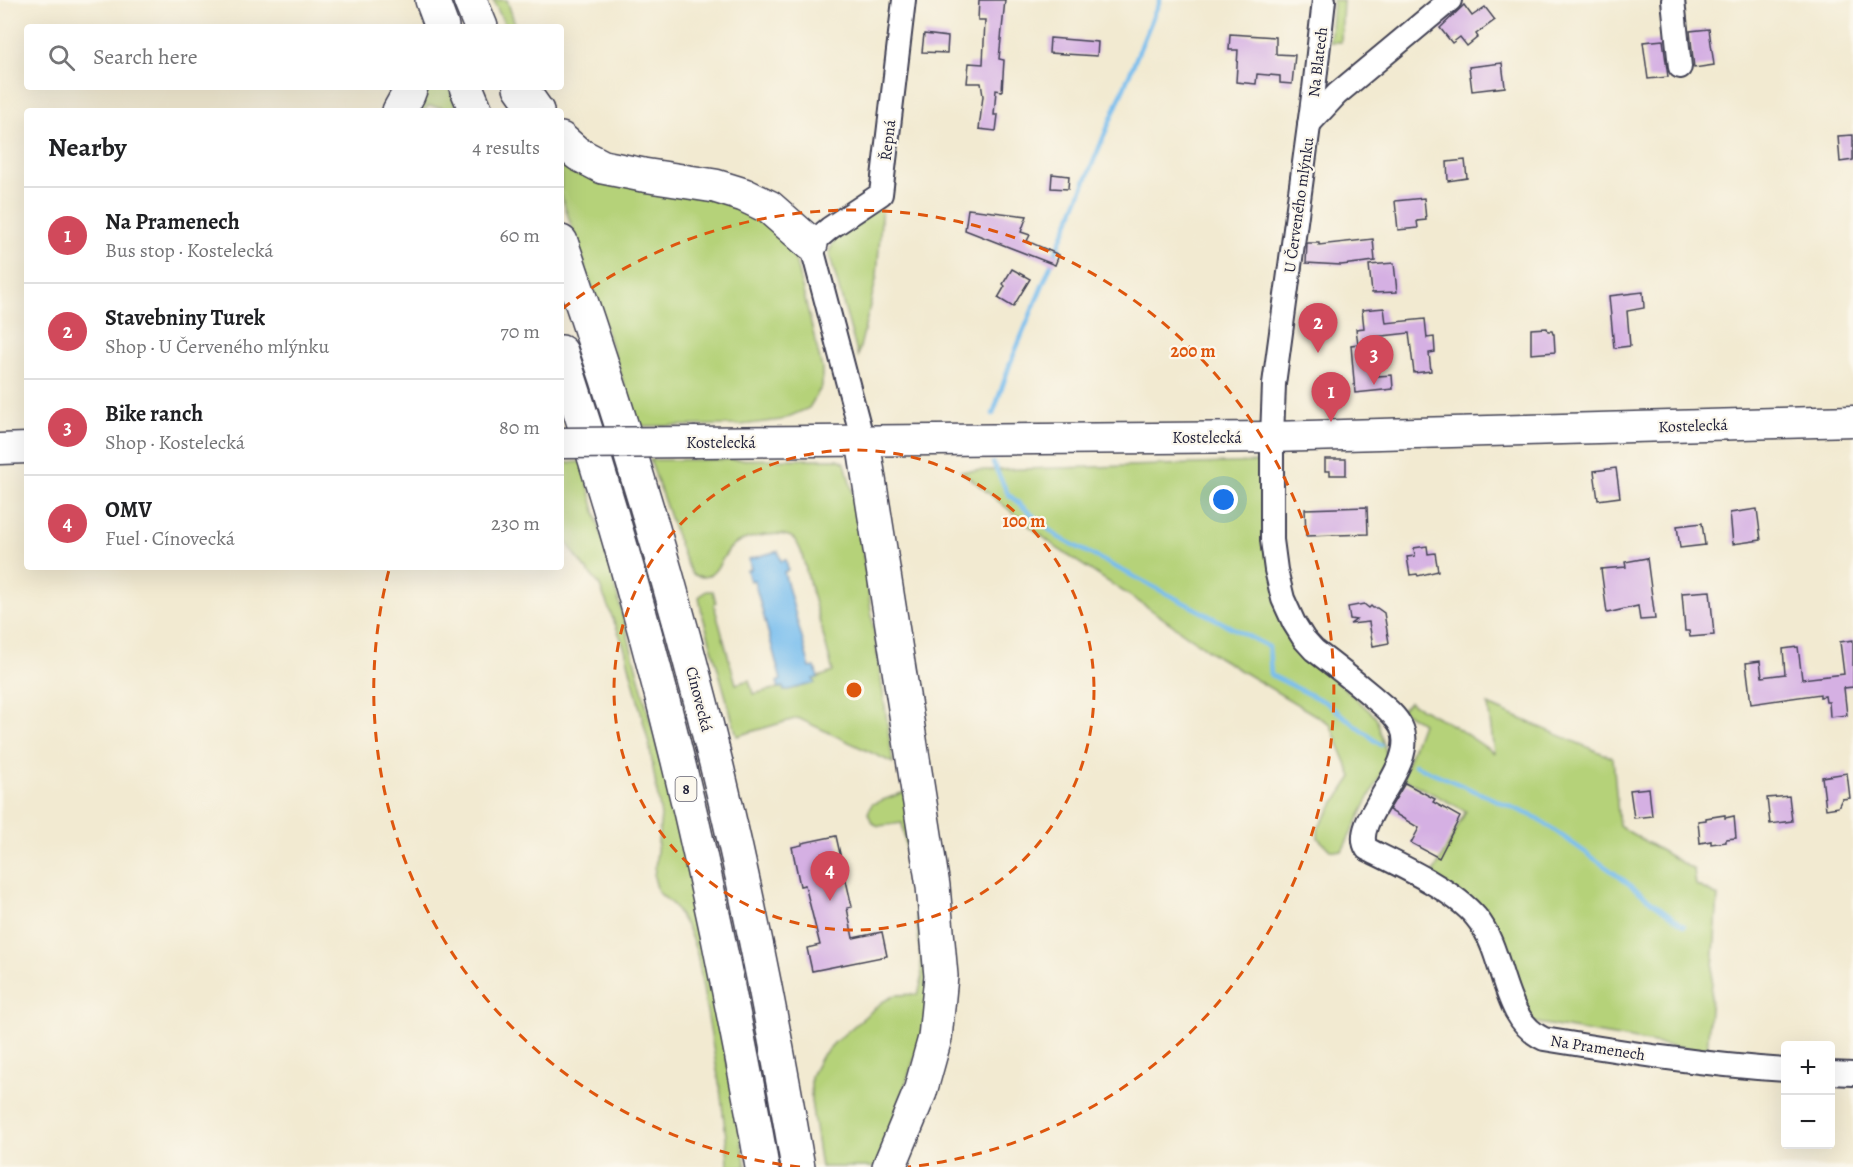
<!DOCTYPE html>
<html lang="en">
<head>
<meta charset="utf-8">
<style>
	body { margin:0; font-family:Alegreya,serif; background:#f6f6f6; color:#202124 }
	.controls { position:absolute; right:18px; bottom:18px; display:grid; overflow:hidden; border-radius:6px; box-shadow:0 6px 24px #0002 }
	.controls button { width:54px; height:54px; display:grid; place-items:center; padding:0; border:0; border-bottom:2px solid #e0e0e0; background:#fff; color:#202124; font:30px sans-serif }
	.you { position:absolute; left:1224px; top:500px; width:21px; height:21px; margin:-15px; border:4px solid #fff; border-radius:50%; background:#1a73e8; box-shadow:0 0 0 9px #1a73e833 }
	.badge { display:grid; place-items:center; width:39px; height:39px; border-radius:50%; background:#d1495b; color:#fff; font-size:20px; font-weight:700 }
	.pin { position:absolute; translate:-50% -50px; filter:drop-shadow(0 2px 3px #0008) }
	.pin::after { content:''; position:absolute; top:32px; width:21px; height:18px; background:inherit; clip-path:polygon(0 0,100% 0,50% 100%) }
	.list { margin:0; padding:0; list-style:none }
	h2 { display:flex; justify-content:space-between; align-items:center; height:78px; margin:0; padding:0 24px; font-size:26px }
	h2 small { font-size:20px; font-weight:400; color:#757577 }
	.list li { display:grid; grid-template-columns:39px 1fr auto; gap:18px; align-items:center; box-sizing:border-box; height:96px; padding:0 24px; border-top:2px solid #e0e0e0 }
	.list b { display:block; font-size:22px; white-space:nowrap }
	.list p { margin:0; font-size:20px; white-space:nowrap; color:#757577 }
	.list em { font-size:20px; font-style:normal; color:#757577 }
	.icon { flex:none; width:33px; height:33px; fill:none; stroke:currentColor; stroke-width:2; stroke-linecap:round; stroke-linejoin:round }
	.map { position:relative; flex:none; width:1853px; height:1167px; overflow:hidden }
	.search { position:absolute; background:#fff; box-shadow:0 6px 24px #0002; left:24px; top:24px; width:540px; height:66px; display:flex; align-items:center; gap:15px; box-sizing:border-box; padding:0 21px; border-radius:6px; color:#757577; font-size:22px }
	.panel { position:absolute; background:#fff; box-shadow:0 6px 24px #0002; left:24px; top:108px; width:540px; height:462px; border-radius:6px }
	.map>svg:first-child { display:block }
</style>
</head>
<body>
<div class="map">
<svg width="1853" height="1167" viewBox="0 0 1853 1167">
	<rect width="100%" height="100%" fill="#fbf7ec"/>
	<filter id="ink" filterUnits="userSpaceOnUse"><feTurbulence type="fractalNoise" baseFrequency=".0167" numOctaves="2"/><feDisplacementMap in="SourceGraphic" scale="12" xChannelSelector="R" yChannelSelector="G"/><feConvolveMatrix kernelMatrix="1 2 1 2 8 2 1 2 1" color-interpolation-filters="sRGB"/></filter>
	<filter id="wash" filterUnits="userSpaceOnUse"><feTurbulence type="fractalNoise" baseFrequency=".008" numOctaves="4" result="noise"/><feDisplacementMap in="SourceGraphic" scale="24" xChannelSelector="R" yChannelSelector="G"/><feGaussianBlur stdDeviation="1.35" result="paint"/><feColorMatrix in="noise" values="0 0 0 0 0 0 0 0 0 0 0 0 0 0 0 0 0 1.4 0 .05"/><feComposite in="paint" operator="in"/></filter>
	<g filter="url(#wash)">
		<rect width="100%" height="100%" fill="#f2ead1"/>
		<g fill="#b5d279" stroke="#6c7a5a" stroke-width="1.5">
			<path d="M493 0H507L516 27H506Z"/>
			<path d="M1333 0H1343L1341 42H1330Z"/>
			<path d="M426 87H449L458 111H445L441 107 428 106 424 111H415Z"/>
			<path d="M561 158 742 204 776 225 793 251 822 368V386L809 408 781 420 741 425 638 426 561 195Z"/>
			<path d="M882 206 877 276 858 356 829 253 835 238Z"/>
			<path d="M838 459 845 463 856 506 893 763 798 718 737 736 702 613 699 597 706 591H713L716 603 714 605 736 684 749 680 753 694 783 687 784 691 814 683 813 679 833 672 801 551C799 547 797 542 794 539 783 529 748 537 736 543 719 553 719 587 692 574L683 555 650 460Z"/>
			<path d="M582 462 689 867 715 994 746 1167H728L727 1145 720 1088 697 953 688 929 674 906 658 892 654 877 661 816 649 744 625 649 599 584 584 567 567 543 561 520V463Z"/>
			<path d="M1263 462 1305 652 1376 717 1388 760 1342 851 1330 850 1318 838V828L1352 777 1330 724 1218 657 1147 607 1058 549 961 471Z"/>
			<path d="M1409 702 1454 726 1494 753 1488 705 1613 758 1619 826 1694 870 1696 885 1718 896 1707 1052 1532 1022 1521 999 1433 874 1466 811 1402 778 1422 723 1401 710Z"/>
			<path d="M907 791 923 889 929 1016 877 1167H821L811 1101V1076L821 1057 835 1042 882 1002 895 995 918 994 922 980 920 951 915 904 902 823 879 826 872 823 868 813 872 804Z"/>
		</g>
		<path fill="#77bdee" stroke="#4c7094" stroke-width="1.5" d="M778 551 781 561 786 560 788 570 784 572 810 668 815 667 818 678 813 679 815 683 784 691 783 687 779 688 777 682 781 680 754 580 750 581 747 570 751 569 749 559Z"/>
		<g fill="none" stroke-linecap="round" stroke-linejoin="round">
			<g stroke="#77bdee" stroke-width="4.5">
				<path d="M993 414 1010 364 1160 0"/>
				<path d="M993 463 1008 494 1058 537 1269 647 1271 675 1325 702 1381 745"/>
				<path d="M1415 765 1537 818 1613 872 1684 926"/>
			</g>
		</g>
		<g id="blocks">
			<g fill="#d5b0e3">
				<path d="M979 0H1005L999 59 1004 60 1002 91 996 90 994 115H998L996 131 979 129 983 96 981 83H967L969 63 983 64 985 20H978Z"/>
				<path d="M1464 5 1472 16 1485 7 1495 20 1476 34 1478 37 1467 46 1460 37 1452 43 1440 28Z"/>
				<path d="M1709 29 1714 65 1694 68 1690 31Z"/>
				<path d="M924 34 948 37 947 53 922 52Z"/>
				<path d="M1230 34 1276 37V54L1295 55 1292 84 1280 83V76L1257 74 1256 84 1236 82 1238 50H1229Z"/>
				<path d="M1050 38 1098 42 1097 56 1049 53Z"/>
				<path d="M1663 40 1668 77 1648 79 1643 42Z"/>
				<path d="M1502 63 1505 87 1472 91 1469 67Z"/>
				<path d="M1853 135V160L1840 162 1838 136Z"/>
				<path d="M1465 160 1467 178 1448 181 1447 162Z"/>
				<path d="M1052 174 1069 176 1068 189 1051 188Z"/>
				<path d="M1424 198 1426 220 1417 221 1418 228 1398 230 1395 201Z"/>
				<path d="M968 209 1027 216 1021 232 1030 235 1027 241 1059 255 1055 265 965 230Z"/>
				<path d="M1373 239 1375 261 1341 265 1306 263 1307 243H1319V245Z"/>
				<path d="M1394 263 1397 292 1372 293 1369 265Z"/>
				<path d="M1012 269 1030 279 1013 307 998 298 1005 286 1003 284Z"/>
				<path d="M1643 292 1644 308 1627 311 1630 346 1614 348 1609 296Z"/>
				<path d="M1384 308 1386 323 1425 319 1427 338 1434 337 1435 352 1429 353 1431 371 1414 373 1409 333 1374 337 1378 376 1392 375 1393 389 1355 393 1351 345 1358 344 1356 329 1364 328 1362 310Z"/>
				<path d="M1547 328 1548 331H1552L1553 334H1554L1555 352 1531 354V329Z"/>
				<path d="M1325 459H1346V475H1330V471H1325Z"/>
				<path d="M1616 468 1620 497 1598 500 1594 471Z"/>
				<path d="M1367 507 1368 534 1306 536 1305 509Z"/>
				<path d="M1757 509 1761 540 1733 544 1730 513Z"/>
				<path d="M1702 523 1705 545 1680 548 1677 526Z"/>
				<path d="M1427 546 1428 554 1435 553 1438 571 1418 576 1417 574 1410 575 1407 557 1415 556 1414 548Z"/>
				<path d="M1647 558 1655 619 1640 620 1638 606 1607 613 1601 569 1626 567 1625 562Z"/>
				<path d="M1710 591 1714 635 1690 637 1689 631H1685L1682 593Z"/>
				<path d="M1364 604 1369 608 1371 606 1373 608H1377L1384 613 1389 643 1373 646 1369 622 1350 624 1356 620 1350 619 1348 607Z"/>
				<path d="M1853 640V687L1844 688 1847 715 1830 717 1829 702H1826L1825 696 1820 697V694L1751 704 1746 663 1760 661 1762 677 1785 674 1783 649 1798 647 1802 679 1844 674 1840 642Z"/>
				<path d="M1847 773 1850 798 1842 799 1838 807 1826 809 1822 777Z"/>
				<path d="M1405 783 1435 799 1433 802 1460 817 1439 858 1411 843 1419 828 1389 810Z"/>
				<path d="M1649 788 1652 816 1634 818 1630 790Z"/>
				<path d="M1789 796 1792 821 1770 824 1767 798Z"/>
				<path d="M1725 815V818L1734 816 1736 838 1726 839V842L1711 844V841L1700 843 1698 821 1706 820V818Z"/>
				<path d="M836 836 852 907 847 908 853 938 882 932 887 956 812 971 807 948 820 945 805 885 800 886 792 847 802 845V843Z"/>
			</g>
		</g>
	</g>
	<g filter="url(#ink)">
		<use href="#blocks" fill-opacity="0" stroke="#414052" stroke-width="1.5"/>
		<g fill="none" stroke-linecap="round" stroke-linejoin="round">
			<defs>
				<g id="minor">
					<path d="M1324 0 1314 89 1274 384 1272 437V540L1276 570 1283 599 1294 623 1304 639 1314 650C1334 665 1353 680 1372 696 1382 705 1395 714 1401 726 1421 766 1348 821 1367 849 1399 865 1454 890 1476 917 1506 952 1500 1019 1544 1039 1624 1052 1704 1065 1786 1070"/>
					<path d="M1673 0 1680 67"/>
					<path d="M1309 124 1337 94 1450 0"/>
					<path d="M863 441 811 244 830 228 881 194 904 0"/>
					<path d="M1830 1073 1853 1074"/>
				</g>
				<g id="major">
					<path d="M696 442 1272 437 1853 421"/>
					<path d="M0 449 27 448"/>
				</g>
				<g id="highway">
					<path d="M432 0 442 27"/>
					<path d="M470 0 481 27"/>
					<path d="M466 87 476 111"/>
					<path d="M520 87 537 111"/>
					<path d="M399 111 408 95 411 87"/>
					<path d="M561 139 578 154 603 167 643 175 715 186 744 195 769 207 811 244"/>
					<path d="M561 242C621 415 674 589 717 767 749 899 775 1033 798 1167"/>
					<path d="M561 352C631 565 688 782 731 1002 742 1057 753 1112 762 1167"/>
					<path d="M863 441 933 886 941 976 935 1038 920 1092 889 1167"/>
				</g>
			</defs>
			<use href="#minor" stroke="#414052" stroke-width="26"/>
			<use href="#major" stroke="#414052" stroke-width="33"/>
			<use href="#highway" stroke="#414052" stroke-width="36"/>
			<use href="#minor" stroke="#fff" stroke-width="22"/>
			<use href="#major" stroke="#fff" stroke-width="30"/>
			<use href="#highway" stroke="#fff" stroke-width="33"/>
			<defs>
				<path id="major-bridge" d="M561 443 696 442"/>
			</defs>
			<use href="#major-bridge" stroke="#414052" stroke-width="33" stroke-linecap="butt"/>
			<use href="#major-bridge" stroke="#fff" stroke-width="30"/>
		</g>
	</g>
	<g fill="none" stroke="#de560e" stroke-width="3" stroke-dasharray="10 8">
		<circle cx="854" cy="690" r="240"/>
		<path d="M800 1167A480 480 0 0 1 389 570M562 309A480 480 0 1 1 908 1167"/>
	</g>
	<g text-anchor="middle" stroke-width="4.5" stroke-linejoin="round" paint-order="stroke">
		<rect fill="#fbf7ec" stroke="#636270" stroke-width="1.5" x="675.5" y="777" width="21" height="24" rx="4.5"/>
		<g font-size="15" font-weight="bold" fill="#22223b">
			<text x="686" y="794">8</text>
		</g>
		<g font-size="16" fill="#22223b" stroke="#fbf7ec">
			<text transform="translate(1317 62) rotate(-83)" y="6">Na Blatech</text>
			<text transform="translate(887 140) rotate(-83)" y="6">Řepná</text>
			<text transform="translate(1298 205) rotate(-82)" y="6">U Červeného mlýnku</text>
			<text transform="translate(1693 425) rotate(-2)" y="6">Kostelecká</text>
			<text x="1207" y="443">Kostelecká</text>
			<text x="721" y="448">Kostelecká</text>
			<text transform="translate(700 699) rotate(76)" y="6">Cínovecká</text>
			<text transform="translate(1598 1047) rotate(9)" y="6">Na Pramenech</text>
		</g>
	</g>
	<circle cx="854" cy="690" r="9" fill="#de560e" stroke="#fbf7ec" stroke-width="3"/>
	<g font-size="18" text-anchor="middle" font-weight="bold" fill="#de560e" stroke="#fbf7ec" stroke-width="4.5" stroke-linejoin="round" paint-order="stroke">
		<text x="1193" y="357">200 m</text>
		<text x="1024" y="527">100 m</text>
	</g>
</svg>
<div class="controls">
<button>+</button>
<button>−</button>
</div>
<div class="you"></div>
<div class="pin badge" style="left:1331px;top:422px">1</div>
<div class="pin badge" style="left:1318px;top:353px">2</div>
<div class="pin badge" style="left:1374px;top:385px">3</div>
<div class="pin badge" style="left:830px;top:901px">4</div>
<div class="search"><svg class="icon" aria-label="search" viewBox="0 0 24 24"><circle cx="10" cy="10" r="6"/><path d="M15 15l6 6"/></svg>Search here</div>
<section class="panel">
<h2>Nearby<small>4 results</small></h2>
<ul class="list">
<li><span class="badge">1</span><div><b>Na Pramenech</b><p>Bus stop · Kostelecká</p></div><em>60 m</em></li>
<li><span class="badge">2</span><div><b>Stavebniny Turek</b><p>Shop · U Červeného mlýnku</p></div><em>70 m</em></li>
<li><span class="badge">3</span><div><b>Bike ranch</b><p>Shop · Kostelecká</p></div><em>80 m</em></li>
<li><span class="badge">4</span><div><b>OMV</b><p>Fuel · Cínovecká</p></div><em>230 m</em></li>
</ul>
</section>
</div>
</body>
</html>
